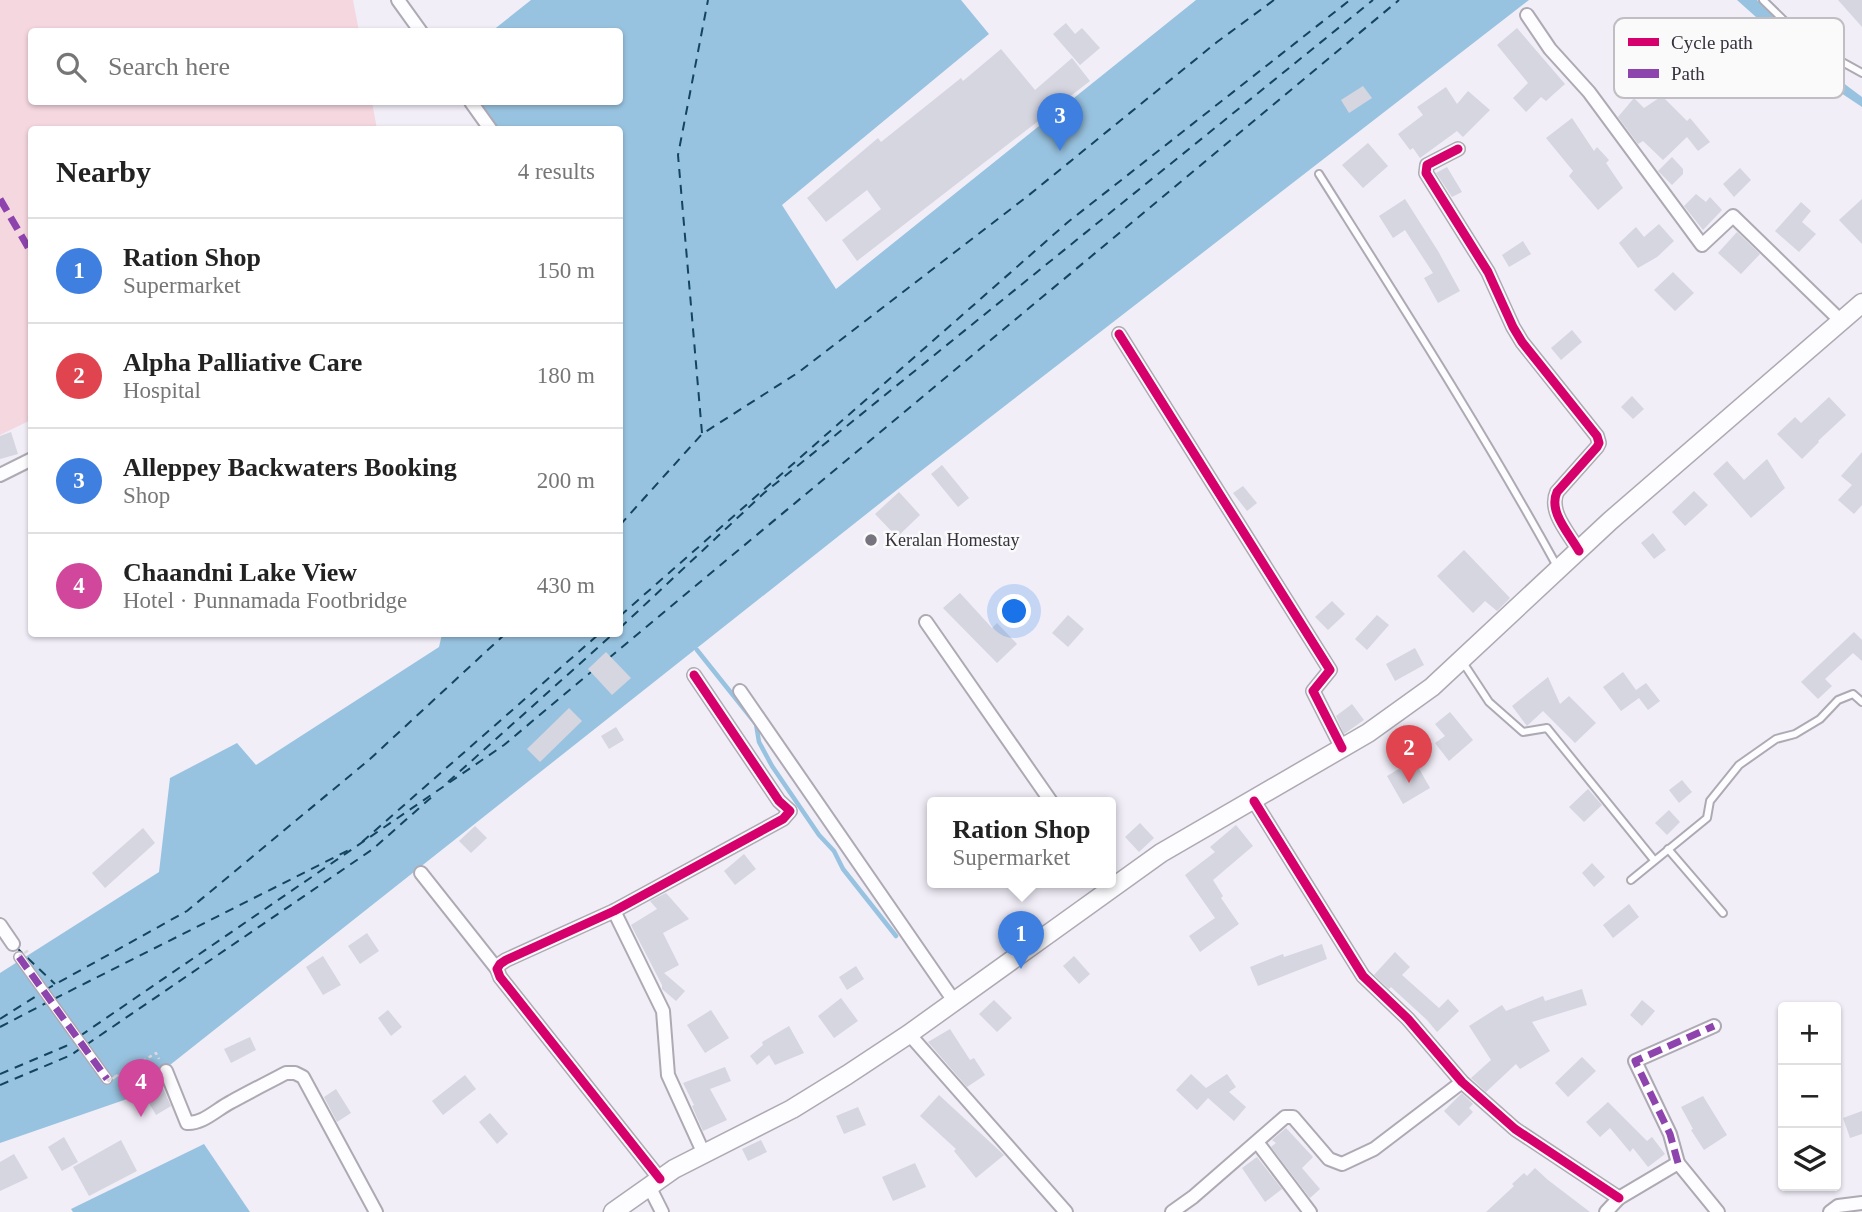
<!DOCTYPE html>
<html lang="en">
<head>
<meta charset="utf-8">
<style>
	body { margin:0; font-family:Georgia,serif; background:#f2f2f2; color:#222 }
	.controls { position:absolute; right:21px; bottom:21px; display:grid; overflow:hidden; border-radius:7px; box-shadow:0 2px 5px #0004 }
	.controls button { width:63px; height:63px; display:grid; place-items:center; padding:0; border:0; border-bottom:2px solid #e0e0e0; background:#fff; color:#222; font:35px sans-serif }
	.you { position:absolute; left:1015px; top:612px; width:24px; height:24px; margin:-18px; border:5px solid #fff; border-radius:50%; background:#1a73e8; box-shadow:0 0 0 10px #1a73e833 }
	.badge { display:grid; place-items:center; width:46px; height:46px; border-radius:50%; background:#7c3aed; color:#fff; font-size:23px; font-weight:700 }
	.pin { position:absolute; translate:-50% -58px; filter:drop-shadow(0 2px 4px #0008) }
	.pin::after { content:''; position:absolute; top:37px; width:24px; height:21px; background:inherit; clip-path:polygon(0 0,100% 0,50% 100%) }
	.popup { position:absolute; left:927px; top:797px; width:189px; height:91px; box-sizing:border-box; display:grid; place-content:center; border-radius:7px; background:#fff; filter:drop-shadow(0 2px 5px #0005); font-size:23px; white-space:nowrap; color:#767676 }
	.popup b { font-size:26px; color:#222 }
	.popup::after { content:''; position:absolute; left:50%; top:100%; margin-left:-14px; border:14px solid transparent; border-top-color:#fff }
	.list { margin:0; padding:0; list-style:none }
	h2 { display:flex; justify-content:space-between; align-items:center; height:91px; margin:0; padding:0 28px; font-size:30px }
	h2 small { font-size:23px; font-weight:400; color:#767676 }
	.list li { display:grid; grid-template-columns:46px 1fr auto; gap:21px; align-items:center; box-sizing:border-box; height:105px; padding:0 28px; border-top:2px solid #e0e0e0 }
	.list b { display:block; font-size:26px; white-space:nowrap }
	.list p { margin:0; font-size:23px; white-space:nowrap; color:#767676 }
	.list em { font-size:23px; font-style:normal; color:#767676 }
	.icon { flex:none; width:38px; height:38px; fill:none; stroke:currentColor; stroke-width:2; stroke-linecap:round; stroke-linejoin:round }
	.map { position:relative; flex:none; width:1862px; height:1212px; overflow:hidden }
	.search { position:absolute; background:#fff; box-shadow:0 2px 5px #0004; left:28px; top:28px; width:595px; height:77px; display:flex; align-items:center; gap:18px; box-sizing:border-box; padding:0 24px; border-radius:7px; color:#767676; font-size:26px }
	.panel { position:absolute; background:#fff; box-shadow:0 2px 5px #0004; left:28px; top:126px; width:595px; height:511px; border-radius:7px }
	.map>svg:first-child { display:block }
</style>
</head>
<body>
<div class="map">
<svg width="1862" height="1212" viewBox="0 0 1862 1212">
	<rect width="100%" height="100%" fill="#f1eef8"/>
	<path fill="#f5d7e0" d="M0 0H353L359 31 32 32V102H372L377 129 32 130 31 420 0 435Z"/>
	<g fill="#98c3e0">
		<path d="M531 0H961L989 34 782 205 836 289 1196 0H1529L917 474 127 1099 0 1143V973L159 872 170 778 237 743 256 765 439 647 442 634H620V130L494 129 475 102H620V32L492 31Z"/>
		<path d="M1737 0H1757L1846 85 1862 97V107L1841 93Z"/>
		<path d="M204 1144 250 1212H73L71 1209Z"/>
	</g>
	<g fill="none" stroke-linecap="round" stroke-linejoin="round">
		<path stroke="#98c3e0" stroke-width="4.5" d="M697 650 756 724 759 742 772 766 819 835 834 851 843 869 896 936"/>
		<g stroke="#13455f" stroke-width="2" stroke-dasharray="9 7" stroke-linecap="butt">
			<path d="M702 433 678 155 708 0"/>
			<path d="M620 525 702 434 799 372 1029 195 1217 42 1274 0"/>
			<path d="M620 616 1068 222 1350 0"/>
			<path d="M620 628 764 493 1373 0"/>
			<path d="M609 658 1399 0"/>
			<path d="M448 782 613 634"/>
			<path d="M362 842 599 634"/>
			<path d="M16 947 55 984"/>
			<path d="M45 990 187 911 370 759 505 634"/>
			<path d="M54 999 349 850"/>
			<path d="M0 1019 41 993"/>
			<path d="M0 1027 46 1003"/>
			<path d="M80 1036 504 745 591 672"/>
			<path d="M86 1045 373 849 434 795"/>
			<path d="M0 1074 66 1046 76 1040"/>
			<path d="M0 1085 71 1055 81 1048"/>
		</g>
	</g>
	<g fill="#d5d6e0">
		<path d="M1838 0H1862V27Z"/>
		<path d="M1066 23 1075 34 1082 28 1100 48 1080 65 1053 34Z"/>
		<path d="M1517 28 1565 84 1546 101 1541 97 1526 112 1513 98 1528 83 1497 45Z"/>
		<path d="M1001 49 1035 90 1072 58 1090 81 857 261 842 240 881 209 867 190 826 222 807 198 878 138 881 142 961 78 963 81Z"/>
		<path d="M1363 86 1372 98 1349 113 1341 100Z"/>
		<path d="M1446 87 1457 104 1468 91 1490 110 1463 137 1457 131 1420 158 1413 148 1410 150 1398 134 1423 115 1417 107Z"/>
		<path d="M1662 96 1687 121 1690 118 1710 142 1698 151 1687 137 1663 160 1643 141 1638 144 1618 117 1634 98 1644 108Z"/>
		<path d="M1572 118 1594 151 1597 147 1609 160 1606 163 1623 188 1598 210 1569 176 1573 171 1546 138Z"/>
		<path d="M1368 143 1388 166 1363 188 1342 165Z"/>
		<path d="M1672 157 1683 169V174L1672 185 1658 171Z"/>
		<path d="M1447 167 1462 192 1452 197 1436 173Z"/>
		<path d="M1740 168 1751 180 1734 197 1723 184Z"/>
		<path d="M1696 194 1706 202 1710 197 1722 210 1703 230 1684 206Z"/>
		<path d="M1405 199 1438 251 1460 291 1438 303 1424 278 1433 273 1405 230 1393 238 1379 216Z"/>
		<path d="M1862 199V244L1839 220Z"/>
		<path d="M1801 202 1811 211 1802 222 1816 234 1799 252 1775 231Z"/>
		<path d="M1659 224 1674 241 1657 257 1638 268 1619 243 1636 227 1644 237Z"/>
		<path d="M1737 232 1760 254 1741 274 1718 253Z"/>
		<path d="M1523 241 1531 254 1509 267 1502 255Z"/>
		<path d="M1673 272 1694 293 1675 311 1654 290Z"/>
		<path d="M1572 330 1582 342 1561 360 1551 348Z"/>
		<path d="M1632 396 1644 409 1633 419 1621 407Z"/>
		<path d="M1829 397 1846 415 1818 441 1819 442 1802 459 1777 434 1795 417 1801 423Z"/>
		<path d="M11 432 18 454 0 459V436Z"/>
		<path d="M1862 452V505L1854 514 1838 500 1852 485 1841 476Z"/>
		<path d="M1767 459 1785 488 1751 518 1713 474 1727 461 1744 480Z"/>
		<path d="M942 465 969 498 958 507 931 474Z"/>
		<path d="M1243 486 1257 503 1247 511 1233 493Z"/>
		<path d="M1694 491 1708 505 1685 526 1672 512Z"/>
		<path d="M899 492 920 515 897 537 875 514Z"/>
		<path d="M1653 533 1666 550 1654 559 1641 543Z"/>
		<path d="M1464 550 1510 598 1497 611 1485 601 1473 613 1437 576Z"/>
		<path d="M960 593 992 628 997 623 1017 644 997 663 943 608Z"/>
		<path d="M1332 601 1345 614 1328 630 1315 617Z"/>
		<path d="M1068 615 1084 629 1068 647 1052 633Z"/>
		<path d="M1377 615 1389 625 1367 650 1355 639Z"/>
		<path d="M1854 632 1862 640V661L1853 653 1825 679 1832 686 1818 699 1801 682Z"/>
		<path d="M1415 648 1424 665 1395 681 1386 664Z"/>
		<path d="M606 652 631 678 612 695 588 669Z"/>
		<path d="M1623 672 1636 690 1646 683 1660 701 1648 710 1639 698 1621 711 1603 687Z"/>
		<path d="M1548 677 1560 704 1569 696 1596 723 1575 743 1543 711 1527 726 1512 706Z"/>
		<path d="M1352 704 1364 720 1344 734 1336 716Z"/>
		<path d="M569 708 582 721 540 762 527 749Z"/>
		<path d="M1450 712 1473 740 1449 761 1435 743 1445 736 1435 724Z"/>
		<path d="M1404 725 1421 748 1409 756 1392 733Z"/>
		<path d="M616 727 624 740 609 749 601 736Z"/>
		<path d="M1414 760 1430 788 1403 804 1387 776Z"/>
		<path d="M1682 780 1692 792 1679 803 1669 790Z"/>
		<path d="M1588 789 1602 805 1584 822 1569 807Z"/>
		<path d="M1669 810 1680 822 1667 835 1655 823Z"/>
		<path d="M1140 823 1154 838 1139 852 1125 837Z"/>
		<path d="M1236 825 1253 846 1213 880 1223 896 1221 898 1239 924 1200 952 1189 936 1215 918 1185 875 1215 852 1210 847Z"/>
		<path d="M475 826 487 838 471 853 459 841Z"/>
		<path d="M143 828 155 843 105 888 92 873Z"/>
		<path d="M744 854 756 869 735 885 724 871Z"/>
		<path d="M1592 863 1605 877 1594 887 1582 873Z"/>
		<path d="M666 893 689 919 663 933 679 965 664 973 685 991 676 1001 662 989V985L631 925 657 909 650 901Z"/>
		<path d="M1629 904 1639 917 1613 938 1603 925Z"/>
		<path d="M367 933 379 951 360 964 348 946Z"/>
		<path d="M1322 944 1327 959 1258 986 1250 967 1283 954 1284 957Z"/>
		<path d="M1395 952 1410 967 1402 975 1439 1008 1448 999 1459 1011 1437 1032 1427 1020 1391 987 1389 989 1374 975Z"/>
		<path d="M323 956 341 985 323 995 306 967Z"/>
		<path d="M1074 956 1090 974 1079 984 1063 966Z"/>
		<path d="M856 966 864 979 847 990 839 977Z"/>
		<path d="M1582 989 1587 1005 1532 1022 1550 1051 1520 1069 1516 1064 1486 1092 1471 1078 1491 1060 1469 1026 1502 1005 1506 1011 1543 996 1545 1001Z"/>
		<path d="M841 998 858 1021 834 1038 818 1016Z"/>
		<path d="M994 1000 1012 1018 997 1032 979 1014Z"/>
		<path d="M1642 1000 1655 1011 1642 1026 1630 1015Z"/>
		<path d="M388 1010 402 1027 391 1036 378 1018Z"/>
		<path d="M711 1010 729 1038 705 1053 687 1025Z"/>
		<path d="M789 1026 804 1053 775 1065 769 1055 757 1065 750 1056 763 1045 762 1042Z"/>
		<path d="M950 1029 970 1060 974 1058 985 1075 967 1087 928 1042Z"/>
		<path d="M250 1037 256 1050 231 1063 224 1049Z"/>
		<path d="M1582 1057 1596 1071 1568 1097 1555 1083Z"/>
		<path d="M153 1066 171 1106 156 1115 144 1094 134 1099 124 1081Z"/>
		<path d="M725 1067 731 1081 710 1089 727 1120 703 1131 692 1106 694 1105 683 1083Z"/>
		<path d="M1191 1074 1206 1088 1227 1074 1236 1087 1229 1092 1246 1107 1234 1121 1208 1098 1197 1110 1176 1090Z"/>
		<path d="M465 1075 476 1089 443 1115 432 1101Z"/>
		<path d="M336 1089 351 1113 337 1122 324 1097Z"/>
		<path d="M1462 1093 1473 1104 1469 1108 1473 1112 1459 1126 1444 1111Z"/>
		<path d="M939 1095 1004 1155 976 1178 954 1151 956 1149 920 1116Z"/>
		<path d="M1703 1096 1727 1135 1704 1150 1691 1130 1693 1129 1681 1107Z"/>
		<path d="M1608 1102 1647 1141 1652 1137 1665 1154 1648 1167 1633 1148 1630 1152 1610 1128 1600 1137 1586 1122Z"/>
		<path d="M858 1107 866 1125 844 1134 836 1116Z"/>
		<path d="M1862 1111V1134L1850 1138 1843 1118Z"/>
		<path d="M490 1113 508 1134 497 1144 479 1122Z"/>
		<path d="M1286 1128 1313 1157 1302 1168 1320 1189 1310 1198 1271 1147 1276 1143 1272 1140Z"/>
		<path d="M64 1137 78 1162 62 1171 48 1147Z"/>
		<path d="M121 1140 137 1171 89 1196 73 1167Z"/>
		<path d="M761 1140 767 1152 748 1161 742 1149Z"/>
		<path d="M14 1154 28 1178 0 1191V1162Z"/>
		<path d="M1257 1157 1282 1189 1265 1202 1242 1168Z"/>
		<path d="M915 1163 926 1187 893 1201 882 1177Z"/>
		<path d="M1535 1168 1548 1180 1590 1212H1486L1514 1186 1512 1184 1524 1173 1527 1176Z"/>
	</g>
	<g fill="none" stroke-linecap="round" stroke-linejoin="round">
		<defs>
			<g id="service">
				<path d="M1763 0 1806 42 1862 73"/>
				<path d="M1319 174C1401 304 1484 433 1558 568"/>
				<path d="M1462 661 1489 702 1523 732 1547 728 1654 860"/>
				<path d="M1668 849 1723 913"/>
				<path d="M1631 880 1707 818 1710 801 1739 765 1776 739 1795 734 1820 719 1838 700 1853 694 1862 702"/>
			</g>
			<path id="pedestrian" d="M19 957 107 1079"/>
			<g id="minor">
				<path d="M398 0 421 32"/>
				<path d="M1527 15 1550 49 1589 92 1702 245 1733 216 1842 322"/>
				<path d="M471 102 491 130"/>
				<path d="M1458 149 1427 165 1426 173 1488 272 1513 327 1522 342 1597 436 1599 443 1597 447 1557 492C1548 512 1569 533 1579 551"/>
				<path d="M1119 334 1330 670 1313 691 1342 748"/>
				<path d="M0 475 32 459"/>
				<path d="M926 622 1052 803"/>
				<path d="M740 691 954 1001"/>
				<path d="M1254 801 1363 976 1408 1019 1462 1082 1515 1129 1619 1198"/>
				<path d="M421 873 497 969"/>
				<path d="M614 911 663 1011 668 1075 704 1154"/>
				<path d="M0 925 13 944"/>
				<path d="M909 1034 1066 1212"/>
				<path d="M166 1071 187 1123C203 1124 217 1109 231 1102 249 1092 267 1083 286 1073H295L303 1077 376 1212"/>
				<path d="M1257 1142 1310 1212"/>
				<path d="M1678 1163 1670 1134 1635 1061 1714 1026"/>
				<path d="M660 1179 500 977 497 969 500 964 506 960 614 911 783 819 790 811 779 801 694 675"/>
				<path d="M649 1186 662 1212"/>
				<path d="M1172 1212 1193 1197 1285 1117H1293L1329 1159 1342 1164 1374 1149 1462 1082"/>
				<path d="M1606 1212 1619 1198 1678 1163 1718 1212"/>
				<path d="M1830 1212 1838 1206 1862 1203"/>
			</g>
			<path id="secondary" d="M613 1212 674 1169 792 1109 847 1075 909 1034 1161 853 1368 733 1432 687 1610 521 1862 303"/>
		</defs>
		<use href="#service" stroke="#aeaab4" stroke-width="10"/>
		<use href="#pedestrian" stroke="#aeaab4" stroke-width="12"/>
		<use href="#minor" stroke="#aeaab4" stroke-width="16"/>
		<use href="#secondary" stroke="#aeaab4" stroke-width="21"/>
		<path stroke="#dcdade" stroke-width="2.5" stroke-dasharray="3.5 3.5" stroke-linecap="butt" d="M119 1076 156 1053 159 1059"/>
		<use href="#service" stroke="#fdfcfe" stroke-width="6"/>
		<use href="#pedestrian" stroke="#fdfcfe" stroke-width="9"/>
		<use href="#minor" stroke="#fdfcfe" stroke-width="12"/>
		<use href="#secondary" stroke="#fdfcfe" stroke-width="18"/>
		<g stroke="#dcdade" stroke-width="2.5" stroke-dasharray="3.5 3.5" stroke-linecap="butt">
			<path d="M19 956 29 950 19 957"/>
			<path d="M107 1079 109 1081 118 1075 109 1080"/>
		</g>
		<g stroke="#8e44ad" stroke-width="7" stroke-dasharray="14 7" stroke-linecap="butt">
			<path d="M0 199 32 254"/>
			<path d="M19 957 107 1079"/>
			<path d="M1678 1163 1670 1134 1635 1061 1714 1026"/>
		</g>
		<defs>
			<g id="cycleway">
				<path d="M1458 149 1427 165 1426 173 1488 272 1513 327 1522 342 1597 436 1599 443 1597 447 1557 492C1548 512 1569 533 1579 551"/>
				<path d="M1119 334 1330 670 1313 691 1342 748"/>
				<path d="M1254 801 1363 976 1408 1019 1462 1082 1515 1129 1619 1198"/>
				<path d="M660 1179 500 977 497 969 500 964 506 960 614 911 783 819 790 811 779 801 694 675"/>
			</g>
		</defs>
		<use href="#cycleway" stroke="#fafafa" stroke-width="13"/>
		<use href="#cycleway" stroke="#d6006c" stroke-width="9"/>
	</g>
	<circle fill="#78747f" stroke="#fafafa" stroke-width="2.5" cx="871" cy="540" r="7"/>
	<g text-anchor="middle" stroke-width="5" stroke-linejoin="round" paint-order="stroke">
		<g font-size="18" fill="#37323e" stroke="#fafafa" text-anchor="start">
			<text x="885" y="546">Keralan Homestay</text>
		</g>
	</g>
	<rect x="1614" y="18" width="230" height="80" rx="10" fill="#fafafa" stroke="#c0bec2" stroke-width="2"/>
	<rect x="1628" y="38" width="31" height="8" fill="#d6006c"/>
	<rect x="1628" y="69" width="31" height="9" fill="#8e44ad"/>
	<g font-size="19" fill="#37323e">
		<text x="1671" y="49">Cycle path</text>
		<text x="1671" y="80">Path</text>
	</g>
</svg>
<div class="controls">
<button>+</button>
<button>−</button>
<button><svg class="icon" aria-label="layers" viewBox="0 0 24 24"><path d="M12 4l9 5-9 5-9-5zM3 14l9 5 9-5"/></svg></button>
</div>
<div class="you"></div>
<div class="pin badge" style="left:1021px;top:969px;background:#3f7fe0">1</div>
<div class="popup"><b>Ration Shop</b>Supermarket</div>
<div class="pin badge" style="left:1409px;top:783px;background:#e0444e">2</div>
<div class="pin badge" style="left:1060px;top:151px;background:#3f7fe0">3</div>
<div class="pin badge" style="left:141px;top:1117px;background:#d1479c">4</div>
<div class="search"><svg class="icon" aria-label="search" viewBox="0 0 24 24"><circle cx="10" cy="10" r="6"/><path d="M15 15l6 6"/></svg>Search here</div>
<section class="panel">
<h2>Nearby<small>4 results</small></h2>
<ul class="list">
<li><span class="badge" style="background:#3f7fe0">1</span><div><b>Ration Shop</b><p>Supermarket</p></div><em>150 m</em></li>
<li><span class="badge" style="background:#e0444e">2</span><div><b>Alpha Palliative Care</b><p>Hospital</p></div><em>180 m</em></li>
<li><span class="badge" style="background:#3f7fe0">3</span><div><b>Alleppey Backwaters Booking</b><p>Shop</p></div><em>200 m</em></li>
<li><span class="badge" style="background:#d1479c">4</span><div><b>Chaandni Lake View</b><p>Hotel · Punnamada Footbridge</p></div><em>430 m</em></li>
</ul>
</section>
</div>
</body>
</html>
